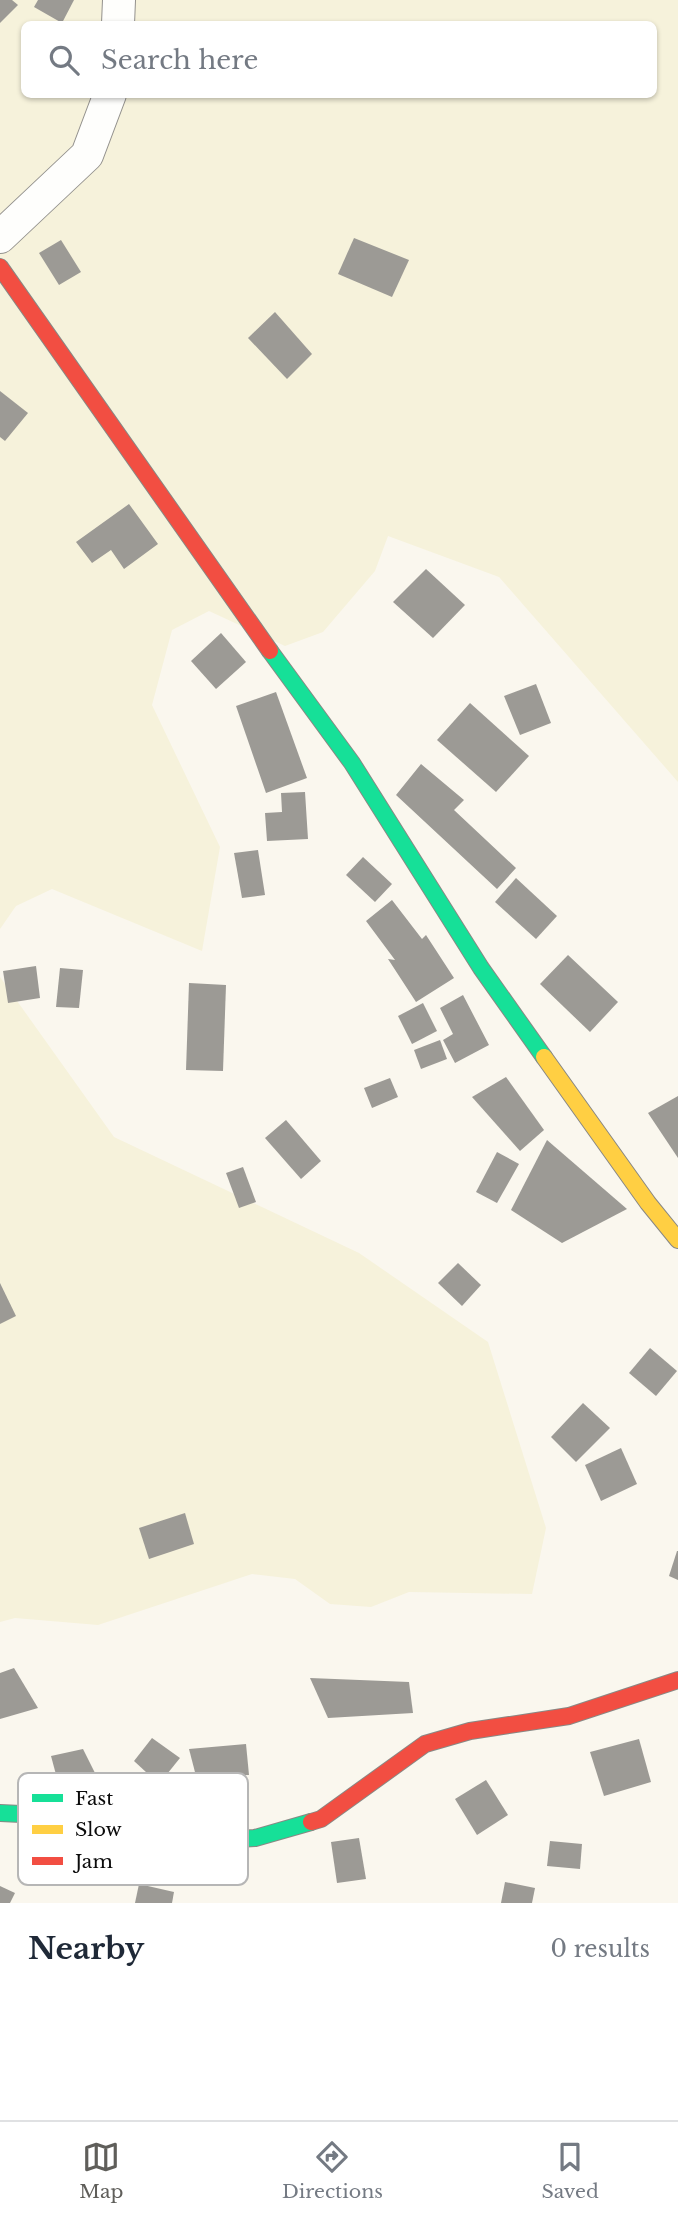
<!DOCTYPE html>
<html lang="en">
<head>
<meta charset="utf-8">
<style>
	body { margin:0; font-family:"Libre Baskerville",serif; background:#f6f6f7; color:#1f2937 }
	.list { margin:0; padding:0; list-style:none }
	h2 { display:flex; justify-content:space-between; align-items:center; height:91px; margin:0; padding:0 28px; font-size:30px }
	h2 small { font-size:23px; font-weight:400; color:#747a83 }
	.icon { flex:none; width:38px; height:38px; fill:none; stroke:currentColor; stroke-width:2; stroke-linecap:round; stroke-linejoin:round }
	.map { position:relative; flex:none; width:678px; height:1903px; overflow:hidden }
	.search { position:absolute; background:#fff; box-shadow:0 2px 5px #0004; left:21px; right:21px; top:21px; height:77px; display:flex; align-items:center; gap:18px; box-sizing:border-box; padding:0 24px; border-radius:10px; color:#747a83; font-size:26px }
	.sheet { height:217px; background:#fff }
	nav { display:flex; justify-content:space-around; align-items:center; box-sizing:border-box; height:98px; border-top:2px solid #e0e1e3; background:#fff; font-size:19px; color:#747a83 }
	nav a { display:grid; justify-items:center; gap:4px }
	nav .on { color:#5f5e5a }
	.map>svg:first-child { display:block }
</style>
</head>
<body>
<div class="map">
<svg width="678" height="1903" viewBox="0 0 678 1903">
	<rect width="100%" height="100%" fill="#faf7ee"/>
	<g fill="#f6f2db" fill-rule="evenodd">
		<path d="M0 0H678V782L499 577 388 536 375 571 323 632 285 646 209 611 172 630 152 705 220 847 202 951 52 889 16 906 0 929ZM24 24H654V94H24Z"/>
		<path d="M0 977 114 1137 359 1253 488 1342 546 1528 532 1594 409 1592 371 1607 330 1604 295 1579 252 1574 98 1625 15 1618 0 1622Z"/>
	</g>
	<g fill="#9c9a95">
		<path d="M0 0H12L18 5 0 23Z"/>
		<path d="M38 0H74L62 23 34 7Z"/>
		<path d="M354 238 409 260 392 297 338 274Z"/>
		<path d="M61 240 81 272 59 285 39 253Z"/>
		<path d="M275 312 312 354 287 379 248 338Z"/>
		<path d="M0 391 28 413 5 441 0 437Z"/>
		<path d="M129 504 158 544 124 569 111 550 92 563 76 542Z"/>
		<path d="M426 569 465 605 433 638 393 602Z"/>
		<path d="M221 633 246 662 216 689 191 661Z"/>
		<path d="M536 684 551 723 520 735 504 696Z"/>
		<path d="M276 692 307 778 266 793 236 706Z"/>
		<path d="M470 703 529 756 496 792 437 740Z"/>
		<path d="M421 764 464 800 454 810 516 868 497 889 396 795Z"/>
		<path d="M305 792 308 839 267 841 265 813 282 812 281 793Z"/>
		<path d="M258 850 265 895 242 898 234 853Z"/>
		<path d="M363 857 392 884 375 902 346 875Z"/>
		<path d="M516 878 557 916 536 939 495 902Z"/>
		<path d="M392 900 422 939 426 935 454 978 416 1002 388 959 395 960 366 921Z"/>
		<path d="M568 955 618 1002 590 1032 540 984Z"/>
		<path d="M36 966 40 998 8 1003 3 971Z"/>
		<path d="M60 968 83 970 79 1008 56 1007Z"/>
		<path d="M189 983 226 985 223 1071 186 1070Z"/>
		<path d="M463 995 489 1045 455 1063 443 1040 453 1034 440 1008Z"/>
		<path d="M423 1003 437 1031 412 1044 398 1016Z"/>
		<path d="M440 1040 447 1059 421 1069 414 1050Z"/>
		<path d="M506 1077 544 1130 520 1151 472 1097Z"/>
		<path d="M390 1078 398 1097 372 1108 364 1088Z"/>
		<path d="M678 1096V1158L648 1113Z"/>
		<path d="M286 1120 321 1161 301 1179 265 1138Z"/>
		<path d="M547 1140 627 1209 562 1243 511 1210Z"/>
		<path d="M497 1152 519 1164 497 1203 476 1192Z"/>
		<path d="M243 1167 256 1202 239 1208 226 1173Z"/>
		<path d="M458 1263 481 1285 462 1306 438 1283Z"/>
		<path d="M0 1283 16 1316 0 1324Z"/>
		<path d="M650 1348 677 1371 656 1396 629 1373Z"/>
		<path d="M583 1403 610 1428 576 1462 551 1437Z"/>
		<path d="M621 1448 637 1484 601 1501 585 1465Z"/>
		<path d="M185 1513 194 1544 149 1559 139 1528Z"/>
		<path d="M677 1551H678V1580L669 1576Z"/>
		<path d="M14 1668 38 1708 0 1719V1673Z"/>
		<path d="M310 1678 409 1682 413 1713 328 1718Z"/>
		<path d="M152 1738 180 1758 159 1784 134 1761Z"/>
		<path d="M639 1739 651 1782 604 1796 590 1752Z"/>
		<path d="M246 1744 249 1775 196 1776 189 1749Z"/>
		<path d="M83 1749 97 1777 58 1782 51 1756Z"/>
		<path d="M486 1780 508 1815 477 1835 455 1799Z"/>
		<path d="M359 1838 366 1879 337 1883 331 1842Z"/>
		<path d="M550 1841 582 1844 580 1869 547 1866Z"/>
		<path d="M505 1882 535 1888 532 1903H501Z"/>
		<path d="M139 1884 174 1892 172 1903H135Z"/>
		<path d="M0 1886 15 1893 10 1903H0Z"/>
	</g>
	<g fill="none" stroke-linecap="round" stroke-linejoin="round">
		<defs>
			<g id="street">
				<path d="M118 24 119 0"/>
				<path d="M0 237 87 155 110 94"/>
			</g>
			<g id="fast">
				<path d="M270 651 352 763 481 968 544 1057"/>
				<path d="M0 1813 63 1816 202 1841 255 1838 311 1822"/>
			</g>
			<path id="slow" d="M544 1057 648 1203 678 1240"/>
			<g id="jam">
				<path d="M0 267 270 651"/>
				<path d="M311 1822 321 1819 425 1744 470 1731 569 1716 678 1680"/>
			</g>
		</defs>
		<use href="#street" stroke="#93918d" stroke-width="34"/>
		<use href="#fast" stroke="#898884" stroke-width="18"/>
		<use href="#slow" stroke="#898884" stroke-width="18"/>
		<use href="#jam" stroke="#898884" stroke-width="18"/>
		<use href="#street" stroke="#fefefc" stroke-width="32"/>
		<use href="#fast" stroke="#16e098" stroke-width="16"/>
		<use href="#slow" stroke="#ffcf43" stroke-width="16"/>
		<use href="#jam" stroke="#f24e42" stroke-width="16"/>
	</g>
	<rect x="18" y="1773" width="230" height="112" rx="10" fill="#fff" stroke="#b6b6b6" stroke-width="2"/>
	<rect x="32" y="1794" width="31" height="8" fill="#16e098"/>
	<rect x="32" y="1825" width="31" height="9" fill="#ffcf43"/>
	<rect x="32" y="1857" width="31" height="8" fill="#f24e42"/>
	<g font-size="19" fill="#0b0b0b">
		<text x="75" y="1805">Fast</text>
		<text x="75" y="1836">Slow</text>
		<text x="75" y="1868">Jam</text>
	</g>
</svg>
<div class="search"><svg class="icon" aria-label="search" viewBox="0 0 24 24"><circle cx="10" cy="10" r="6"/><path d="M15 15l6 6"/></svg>Search here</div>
</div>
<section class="sheet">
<h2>Nearby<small>0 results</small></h2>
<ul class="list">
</ul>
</section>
<nav>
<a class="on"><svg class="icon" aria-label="map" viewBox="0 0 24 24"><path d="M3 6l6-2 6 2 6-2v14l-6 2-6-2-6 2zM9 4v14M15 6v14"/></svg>Map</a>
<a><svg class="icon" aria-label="directions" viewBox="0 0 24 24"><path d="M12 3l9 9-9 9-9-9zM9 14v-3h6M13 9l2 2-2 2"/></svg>Directions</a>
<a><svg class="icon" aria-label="saved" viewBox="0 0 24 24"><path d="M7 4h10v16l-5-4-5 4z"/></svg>Saved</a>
</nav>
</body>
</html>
